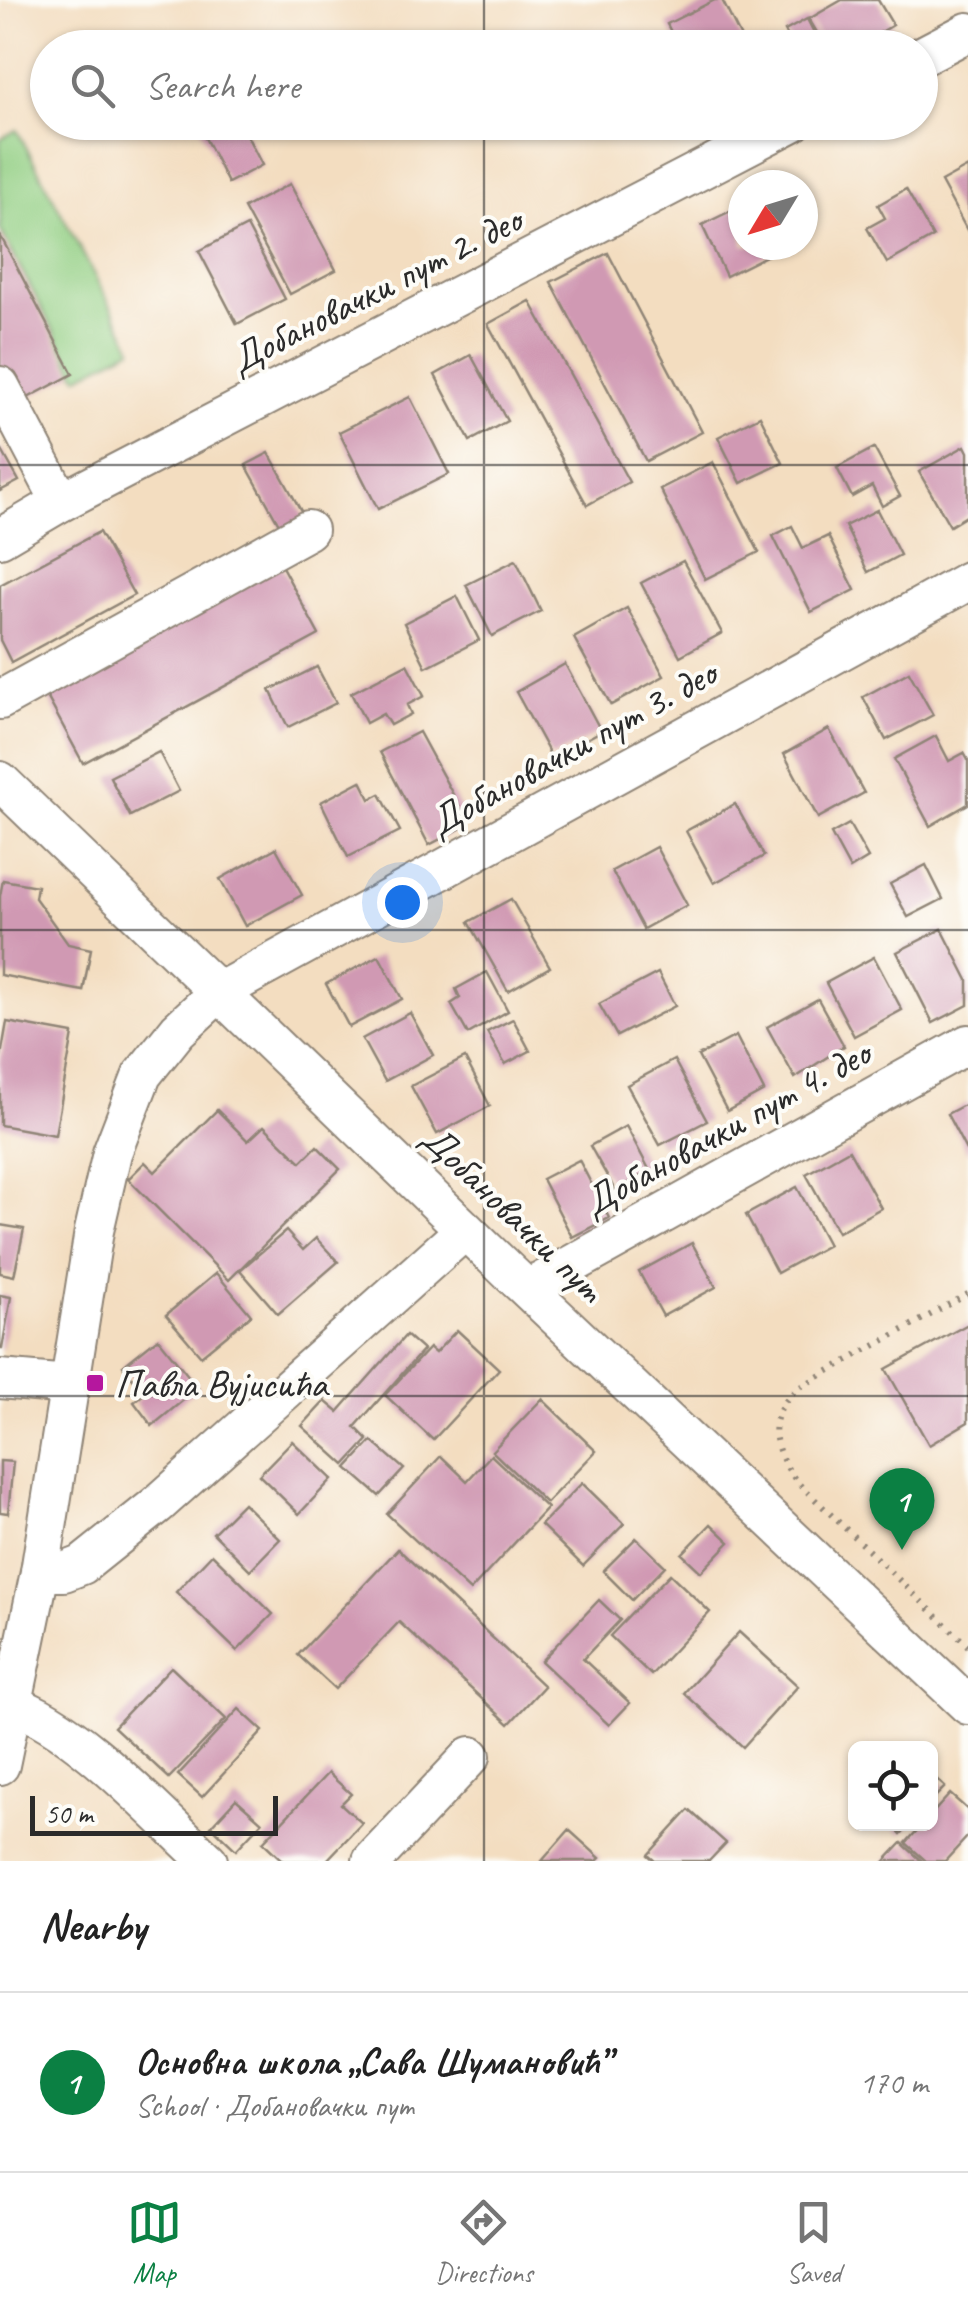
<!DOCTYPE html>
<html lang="en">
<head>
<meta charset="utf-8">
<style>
	body { margin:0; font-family:Caveat,sans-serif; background:#f6f6f6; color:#222 }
	.controls { position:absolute; right:30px; bottom:30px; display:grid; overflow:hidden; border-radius:15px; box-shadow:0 2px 8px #0004 }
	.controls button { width:90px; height:90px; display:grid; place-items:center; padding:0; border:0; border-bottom:2px solid #e0e0e0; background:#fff; color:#222; font:50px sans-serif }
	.compass { position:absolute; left:728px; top:170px; width:90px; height:90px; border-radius:50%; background:#fff; box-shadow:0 2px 8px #0004; rotate:232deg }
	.scale { position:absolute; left:30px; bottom:25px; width:248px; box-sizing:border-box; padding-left:10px; border:5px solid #2b2b2b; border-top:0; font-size:28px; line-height:35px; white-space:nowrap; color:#2b2b2b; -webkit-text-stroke:8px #fdfcf7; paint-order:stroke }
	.you { position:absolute; left:402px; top:902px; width:35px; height:35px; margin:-25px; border:8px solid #fff; border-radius:50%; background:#1a73e8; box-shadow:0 0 0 15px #1a73e833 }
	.badge { display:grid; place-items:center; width:65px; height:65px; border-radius:50%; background:#0b8043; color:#fff; font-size:32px; font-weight:700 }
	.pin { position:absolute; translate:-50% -82px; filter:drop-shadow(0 2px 5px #0008) }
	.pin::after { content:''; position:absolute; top:52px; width:35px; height:30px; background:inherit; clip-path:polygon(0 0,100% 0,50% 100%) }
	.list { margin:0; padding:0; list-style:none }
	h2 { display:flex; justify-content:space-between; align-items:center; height:130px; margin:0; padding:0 40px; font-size:42px }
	h2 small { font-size:32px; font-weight:400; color:#767676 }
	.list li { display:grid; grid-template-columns:65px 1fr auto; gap:30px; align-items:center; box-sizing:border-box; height:180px; padding:0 40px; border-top:2px solid #e0e0e0 }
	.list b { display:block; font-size:38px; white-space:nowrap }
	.list p { margin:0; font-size:32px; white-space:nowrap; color:#767676 }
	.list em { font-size:32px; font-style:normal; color:#767676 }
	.icon { flex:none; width:55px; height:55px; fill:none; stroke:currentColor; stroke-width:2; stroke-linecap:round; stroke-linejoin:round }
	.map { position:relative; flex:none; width:968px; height:1861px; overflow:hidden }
	.search { position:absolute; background:#fff; box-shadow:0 2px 8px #0004; left:30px; right:30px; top:30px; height:110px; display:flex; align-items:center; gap:25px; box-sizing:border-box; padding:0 35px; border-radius:55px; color:#767676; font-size:38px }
	.sheet { height:310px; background:#fff }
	nav { display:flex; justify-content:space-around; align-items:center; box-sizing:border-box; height:140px; border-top:2px solid #e0e0e0; background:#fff; font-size:28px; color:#767676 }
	nav a { display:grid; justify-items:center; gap:5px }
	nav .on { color:#0b8043 }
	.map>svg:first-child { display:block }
</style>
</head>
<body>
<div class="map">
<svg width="968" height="1861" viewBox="0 0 968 1861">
	<rect width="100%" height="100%" fill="#fdfcf7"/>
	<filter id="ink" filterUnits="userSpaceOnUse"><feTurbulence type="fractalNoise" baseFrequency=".01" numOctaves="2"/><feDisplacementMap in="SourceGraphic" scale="20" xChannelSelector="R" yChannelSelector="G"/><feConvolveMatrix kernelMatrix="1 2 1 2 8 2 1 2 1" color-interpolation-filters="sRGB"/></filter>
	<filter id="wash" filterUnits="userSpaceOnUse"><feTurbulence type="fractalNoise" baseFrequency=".0048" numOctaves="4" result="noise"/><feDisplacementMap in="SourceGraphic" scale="40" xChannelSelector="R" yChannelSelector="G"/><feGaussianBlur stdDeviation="2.25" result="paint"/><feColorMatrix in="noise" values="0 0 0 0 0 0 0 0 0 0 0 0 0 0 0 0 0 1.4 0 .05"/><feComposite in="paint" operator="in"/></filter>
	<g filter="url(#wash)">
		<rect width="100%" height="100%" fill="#f3ddc0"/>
		<path fill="#93cf84" stroke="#5f7d58" stroke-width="2.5" d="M17 130 133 348 78 377 0 229V139Z"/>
		<g id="blocks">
			<g fill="#d099b3">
				<path d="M715 0H722L746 48H679L667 24Z"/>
				<path d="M842 0H878L893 25 854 48H826L809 19Z"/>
				<path d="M807 19 822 48H794L785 31Z"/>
				<path d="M237 38 242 48H220Z"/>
				<path d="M197 122H240L262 165 228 183Z"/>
				<path d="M968 167V232L941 182Z"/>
				<path d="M290 184 336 270 290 294 244 208Z"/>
				<path d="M906 189 933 237 887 263 867 228 885 218 878 205Z"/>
				<path d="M743 205V245H770L774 252 726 276 702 225Z"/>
				<path d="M247 226 285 299 237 324 199 251Z"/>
				<path d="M0 235 73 374 20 402 0 365Z"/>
				<path d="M608 253 702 432 646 461 551 282Z"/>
				<path d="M530 301 629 482 587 505 488 324Z"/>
				<path d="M471 355 507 421 470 441 435 375Z"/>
				<path d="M410 397 449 474 378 509 339 432Z"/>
				<path d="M760 416 783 463 741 483 718 437Z"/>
				<path d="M965 446 968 452V515L950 526 919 472Z"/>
				<path d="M0 447 19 481 0 491Z"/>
				<path d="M874 448 900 496 882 506 872 486 852 497 837 468Z"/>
				<path d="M269 453 306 520 284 533 246 465Z"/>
				<path d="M713 462 759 552 705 579 660 489Z"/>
				<path d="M877 510 900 555 868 572 845 526Z"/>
				<path d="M792 526 803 548 828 536 855 590 811 612 773 536Z"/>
				<path d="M99 532 134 595 11 662 0 640V585Z"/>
				<path d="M516 560 541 611 492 636 466 585Z"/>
				<path d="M683 561 722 633 680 656 641 583Z"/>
				<path d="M280 563 319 635 83 763 44 691Z"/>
				<path d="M457 596 479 640 426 667 404 623Z"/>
				<path d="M627 608 664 676 611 705 574 638Z"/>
				<path d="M407 664 424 696 407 705 411 714 390 725 383 714 366 723 351 693Z"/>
				<path d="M565 664 601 731 552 758 516 692Z"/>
				<path d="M317 667 336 703 288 727 270 690Z"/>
				<path d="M909 672 933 715 886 740 863 697Z"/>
				<path d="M829 729 864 793 818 818 784 754Z"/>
				<path d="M419 732 469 824 429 845 380 752Z"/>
				<path d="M936 736 949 761 964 753 968 760V804L930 826 894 759Z"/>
				<path d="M159 752 179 791 130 816 110 777Z"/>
				<path d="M361 781 370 799 380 794 400 831 348 857 321 802Z"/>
				<path d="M735 804 764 856 714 883 686 831Z"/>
				<path d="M849 824 868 858 850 869 831 834Z"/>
				<path d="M656 847 687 905 643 929 612 871Z"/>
				<path d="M276 848 302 895 245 926 220 879Z"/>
				<path d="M926 865 943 899 908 917 890 884Z"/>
				<path d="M3 880 37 886 35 898 68 944 91 949 83 991 0 975V896Z"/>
				<path d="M511 899 550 967 508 991 469 922Z"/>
				<path d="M942 929 968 980V1005L933 1023 897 952Z"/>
				<path d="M379 956 402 999 349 1027 326 984Z"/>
				<path d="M874 957 902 1010 854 1036 826 983Z"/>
				<path d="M487 972 508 1011 468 1034 451 1004 460 998 456 989Z"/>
				<path d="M658 973 675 1006 617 1036 599 1004Z"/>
				<path d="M818 999 844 1046 795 1078 767 1027Z"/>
				<path d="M410 1013 433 1055 385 1081 362 1039Z"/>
				<path d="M513 1019 530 1051 505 1064 487 1032Z"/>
				<path d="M7 1022 73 1034 55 1135 0 1125V1062Z"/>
				<path d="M736 1036 764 1091 727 1111 698 1056Z"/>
				<path d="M465 1058 490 1106 437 1134 411 1086Z"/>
				<path d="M674 1060 707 1121 660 1145 627 1085Z"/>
				<path d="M968 1103V1154L947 1114Z"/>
				<path d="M217 1110 248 1141 264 1126 301 1162 317 1146 340 1169 229 1280 128 1179 145 1162 155 1172Z"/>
				<path d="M626 1126 650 1171 615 1190 590 1146Z"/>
				<path d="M849 1150 881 1208 838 1232 806 1174Z"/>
				<path d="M579 1160 609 1218 572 1237 542 1179Z"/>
				<path d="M797 1187 828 1245 777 1273 746 1215Z"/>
				<path d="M0 1225 24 1229 14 1276 0 1273Z"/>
				<path d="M286 1231 303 1250 316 1238 338 1262 278 1314 240 1270Z"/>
				<path d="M692 1243 716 1287 663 1316 639 1272Z"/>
				<path d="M216 1273 251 1315 201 1356 166 1315Z"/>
				<path d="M0 1295 11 1297 2 1349H0Z"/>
				<path d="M968 1324V1422L929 1445 886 1369Z"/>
				<path d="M457 1330 499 1369 433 1440 385 1395 429 1348 435 1353Z"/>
				<path d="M406 1335 423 1350 355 1427 368 1440 345 1465 302 1426 325 1401 338 1412Z"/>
				<path d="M158 1338 198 1388 152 1426 134 1402 145 1393 123 1366Z"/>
				<path d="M542 1399 596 1451 546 1503 492 1451Z"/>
				<path d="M292 1441 332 1479 299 1514 259 1475Z"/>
				<path d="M372 1441 404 1469 379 1496 347 1468Z"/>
				<path d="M491 1455 547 1508 470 1591 387 1514 441 1456 467 1481Z"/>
				<path d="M0 1461 13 1462 8 1513 0 1512Z"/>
				<path d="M582 1483 624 1524 583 1566 541 1525Z"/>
				<path d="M243 1503 280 1539 250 1570 213 1533Z"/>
				<path d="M711 1524 730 1542 701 1572 682 1554Z"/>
				<path d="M636 1538 665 1566 632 1600 603 1571Z"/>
				<path d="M398 1549 544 1686 509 1724 399 1622 335 1689 298 1655Z"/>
				<path d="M212 1554 273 1614 237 1651 176 1592Z"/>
				<path d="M670 1574 710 1612 651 1675 610 1636Z"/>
				<path d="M599 1600 620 1620 583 1659 630 1703 609 1725 541 1661Z"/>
				<path d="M739 1632 798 1686 743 1747 684 1693Z"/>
				<path d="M171 1667 226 1719 169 1778 114 1727Z"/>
				<path d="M239 1709 263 1731 202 1797 178 1775Z"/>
				<path d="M328 1773 351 1794 341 1804 362 1823 326 1861H283L263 1842Z"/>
				<path d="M930 1773 945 1787 930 1802Z"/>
				<path d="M950 1794 968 1810V1836L945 1861H926L906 1843 923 1824H930V1816Z"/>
				<path d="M236 1799 262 1822 236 1850 211 1826Z"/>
				<path d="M689 1810 726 1843 709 1861H655L648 1855Z"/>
				<path d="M891 1824H911L901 1834Z"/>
				<path d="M569 1830 600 1858 597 1861H542Z"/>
				<path d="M902 1843 922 1861H885Z"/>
			</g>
		</g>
	</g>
	<g filter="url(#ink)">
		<use href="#blocks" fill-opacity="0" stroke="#8f8476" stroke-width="2.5"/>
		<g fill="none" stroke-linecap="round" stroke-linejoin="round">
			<defs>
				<g id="minor">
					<path d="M920 57 968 32"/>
					<path d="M0 386 61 502"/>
					<path d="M0 538 61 502 793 122"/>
					<path d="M0 700 308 530"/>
					<path d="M0 781 510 1273 968 1705"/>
					<path d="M528 1289 968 1044"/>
					<path d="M0 1379 69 1385"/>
					<path d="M40 1572H64L82 1565 157 1505 465 1230"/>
					<path d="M12 1705C75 1724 158 1815 208 1861"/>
					<path d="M0 1765 40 1572 94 1231 112 1153 142 1075 178 1030 219 992 968 581"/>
					<path d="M372 1861 471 1756"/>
				</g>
			</defs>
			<use href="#minor" stroke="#8f8476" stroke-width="42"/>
			<path stroke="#8f8476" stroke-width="6" stroke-dasharray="2.5 8" stroke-linecap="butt" d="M968 1294 798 1388C763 1418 773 1451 798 1483L968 1646"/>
			<use href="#minor" stroke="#fff" stroke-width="38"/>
		</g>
	</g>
	<path fill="none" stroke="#2b2b2b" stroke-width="2.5" stroke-opacity="0.55" d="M484 0V48M484 122V1861M0 465H968M0 930H968M0 1396H968"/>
	<rect fill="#b5179e" stroke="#fdfcf7" stroke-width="4" x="85" y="1373" width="20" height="20" rx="5"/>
	<g text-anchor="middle" stroke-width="8" stroke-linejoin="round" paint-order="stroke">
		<g font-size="40" fill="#2b2b2b" stroke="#fdfcf7">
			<text transform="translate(375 289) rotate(-27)" y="14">Добановачки пут 2. део</text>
			<text transform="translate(572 747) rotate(-29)" y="14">Добановачки пут 3. део</text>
			<text transform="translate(726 1127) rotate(-29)" y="14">Добановачки пут 4. део</text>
			<text transform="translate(513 1212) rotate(44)" y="14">Добановачки пут</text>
		</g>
		<g font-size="40" fill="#2b2b2b" stroke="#fdfcf7" text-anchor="start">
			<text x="115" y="1397">Павла Вујисића</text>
		</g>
	</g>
</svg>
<div class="controls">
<button><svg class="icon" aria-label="locate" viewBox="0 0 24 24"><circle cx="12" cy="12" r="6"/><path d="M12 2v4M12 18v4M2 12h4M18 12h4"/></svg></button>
</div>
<svg class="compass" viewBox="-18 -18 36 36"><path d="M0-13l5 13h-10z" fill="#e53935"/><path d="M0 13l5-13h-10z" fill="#767676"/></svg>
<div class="scale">50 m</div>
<div class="you"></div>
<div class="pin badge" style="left:902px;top:1550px">1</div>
<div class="search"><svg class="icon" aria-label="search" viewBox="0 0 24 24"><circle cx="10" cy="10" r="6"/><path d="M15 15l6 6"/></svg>Search here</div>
</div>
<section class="sheet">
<h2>Nearby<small></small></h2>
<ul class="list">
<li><span class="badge">1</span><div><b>Основна школа „Сава Шумановић”</b><p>School · Добановачки пут</p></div><em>170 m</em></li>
</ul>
</section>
<nav>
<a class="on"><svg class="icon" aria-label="map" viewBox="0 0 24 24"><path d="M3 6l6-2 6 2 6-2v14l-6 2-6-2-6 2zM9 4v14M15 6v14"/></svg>Map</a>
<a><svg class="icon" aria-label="directions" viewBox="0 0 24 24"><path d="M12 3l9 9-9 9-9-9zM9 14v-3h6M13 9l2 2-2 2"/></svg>Directions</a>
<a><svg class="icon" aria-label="saved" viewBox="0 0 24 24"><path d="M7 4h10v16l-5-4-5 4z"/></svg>Saved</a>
</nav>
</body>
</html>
